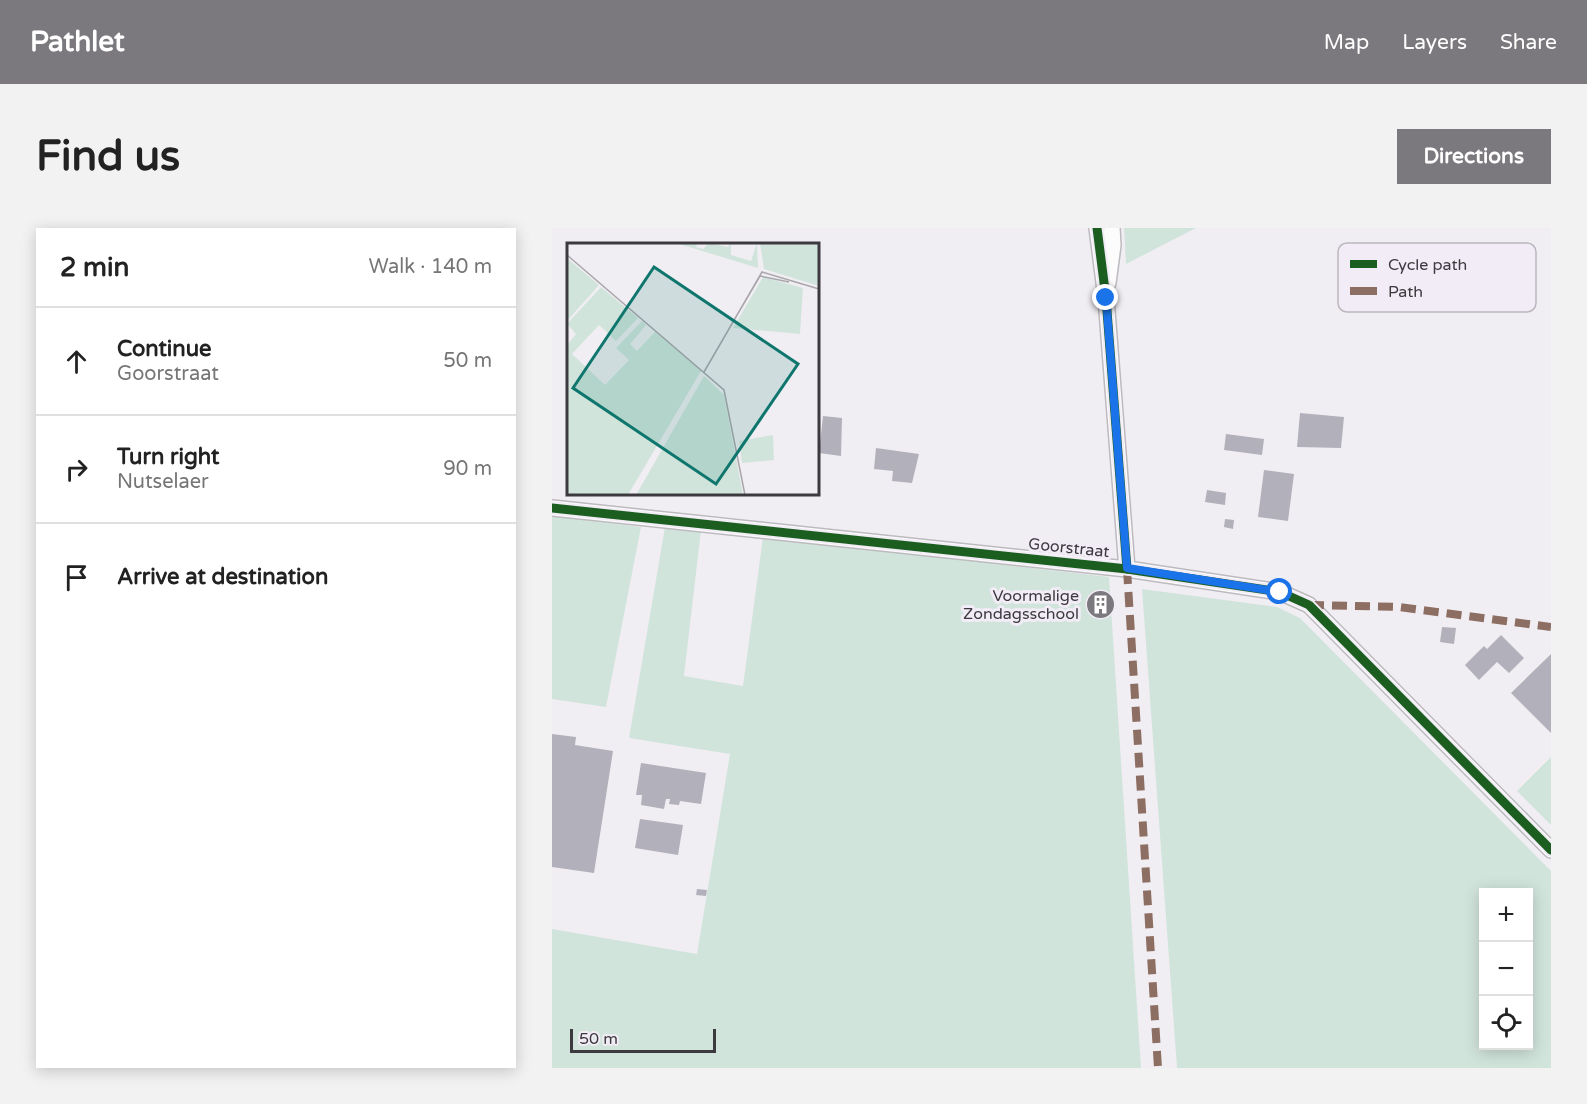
<!DOCTYPE html>
<html lang="en">
<head>
<meta charset="utf-8">
<style>
	body { margin:0; font-family:"Varela Round",sans-serif; background:#f2f2f2; color:#222 }
	.controls { position:absolute; right:18px; bottom:18px; display:grid; overflow:hidden; border-radius:0px; box-shadow:0 3px 15px #0003 }
	.controls button { width:54px; height:54px; display:grid; place-items:center; padding:0; border:0; border-bottom:2px solid #e0e0e0; background:#fff; color:#222; font:30px sans-serif }
	.scale { position:absolute; left:18px; bottom:15px; width:146px; box-sizing:border-box; padding-left:6px; border:3px solid #3c3a3e; border-top:0; font-size:16px; line-height:21px; white-space:nowrap; color:#3c3a3e; -webkit-text-stroke:4px #f1ecf5; paint-order:stroke }
	.stop { position:absolute; width:18px; height:18px; margin:-14px; border:4px solid #1a73e8; border-radius:50%; background:#fff }
	.stop.end { background:#1a73e8; border-color:#fff; box-shadow:0 2px 6px #0008 }
	.list { margin:0; padding:0; list-style:none }
	h2 { display:flex; justify-content:space-between; align-items:center; height:78px; margin:0; padding:0 24px; font-size:26px }
	h2 small { font-size:20px; font-weight:400; color:#767676 }
	.list li { display:grid; grid-template-columns:39px 1fr auto; gap:18px; align-items:center; box-sizing:border-box; height:108px; padding:0 24px; border-top:2px solid #e0e0e0 }
	.list b { display:block; font-size:22px; white-space:nowrap }
	.list p { margin:0; font-size:20px; white-space:nowrap; color:#767676 }
	.list em { font-size:20px; font-style:normal; color:#767676 }
	.icon { flex:none; width:33px; height:33px; fill:none; stroke:currentColor; stroke-width:2; stroke-linecap:round; stroke-linejoin:round }
	.map { position:relative; flex:none; width:999px; height:840px; overflow:hidden; border-radius:0px }
	header { display:flex; align-items:center; gap:36px; box-sizing:border-box; height:84px; padding:0 30px; background:#7b797d; color:#fff }
	header strong { font-size:28px }
	nav { display:flex; gap:33px; margin-inline-start:auto; font-size:21px }
	.intro { display:flex; align-items:center; justify-content:space-between; box-sizing:border-box; height:144px; padding:0 36px }
	h1 { margin:0; font-size:42px }
	.button { padding:15px 27px; border-radius:0px; background:#7b797d; color:#fff; font-size:21px; font-weight:700 }
	main { display:flex; gap:36px; padding:0 36px }
	aside { flex:1; background:#fff; border-radius:0px; box-shadow:0 3px 15px #0003 }
	.map>svg:first-child { display:block }
</style>
</head>
<body>
<header>
<strong>Pathlet</strong>
<nav><a>Map</a><a>Layers</a><a>Share</a></nav>
</header>
<div class="intro"><h1>Find us</h1><a class="button">Directions</a></div>
<main>
<aside>
<h2>2 min<small>Walk · 140 m</small></h2>
<ul class="list">
<li><svg class="icon" aria-label="ahead" viewBox="0 0 24 24"><path d="M12 20V5M6 11l6-6 6 6"/></svg><div><b>Continue</b><p>Goorstraat</p></div><em>50 m</em></li>
<li><svg class="icon" aria-label="right" viewBox="0 0 24 24"><path d="M7 20v-9h11M14 6l5 5-5 5"/></svg><div><b>Turn right</b><p>Nutselaer</p></div><em>90 m</em></li>
<li><svg class="icon" aria-label="arrive" viewBox="0 0 24 24"><path d="M6 21V4h12l-3 4 3 4H6"/></svg><div><b>Arrive at destination</b></div></li>
</ul>
</aside>
<div class="map">
<svg width="999" height="840" viewBox="0 0 999 840">
	<rect width="100%" height="100%" fill="#f1eef3"/>
	<g fill="#d1e4db" fill-rule="evenodd">
		<path d="M572 0H644L574 36Z"/>
		<path d="M0 288 89 299 54 479 0 471Z"/>
		<path d="M113 299 149 302 132 448 191 458 211 309 557 349 589 840H0V701L145 726 178 526 77 510Z"/>
		<path d="M590 361 725 379 748 390 999 643V840H625ZM932 664H976V818H932Z"/>
		<path d="M999 529V597L965 563Z"/>
	</g>
	<g fill="#b2b0ba">
		<path d="M748 185 792 189 789 220 745 219Z"/>
		<path d="M271 188 290 190 289 228 267 225Z"/>
		<path d="M674 206 712 211 710 227 672 222Z"/>
		<path d="M324 220 367 226 360 255 340 253 341 243 322 241Z"/>
		<path d="M712 242 742 246 736 293 706 289Z"/>
		<path d="M655 262 674 265 673 277 653 274Z"/>
		<path d="M673 291 682 292 681 301 672 299Z"/>
		<path d="M542 367 555 368 553 386 540 385Z"/>
		<path d="M890 399 904 400 902 416 888 414Z"/>
		<path d="M949 407 972 430 957 445 945 434 927 452 913 437 932 418 935 421Z"/>
		<path d="M999 426V505L959 465Z"/>
		<path d="M0 506 24 509 23 517 61 523 42 645 0 639Z"/>
		<path d="M89 535 154 545 149 576 128 573 127 577 117 576 118 571H114L112 581 89 577 90 567H84Z"/>
		<path d="M88 591 131 597 126 627 83 620Z"/>
		<path d="M145 661 155 662 154 668 144 667Z"/>
	</g>
	<g fill="none" stroke-linecap="round" stroke-linejoin="round">
		<defs>
			<g id="street">
				<path d="M545 0 554 70 575 341"/>
				<path d="M556 55 561 17 560 0"/>
				<path d="M0 280 575 341 728 364 757 377 999 622"/>
			</g>
		</defs>
		<use href="#street" stroke="#bcbabe" stroke-width="18"/>
		<use href="#street" stroke="#fdfcfd" stroke-width="15"/>
		<g stroke="#8d6e63" stroke-width="8" stroke-dasharray="15 8" stroke-linecap="butt">
			<path d="M575 341 606 840"/>
			<path d="M757 377 847 379 999 399"/>
		</g>
		<defs>
			<g id="cycleway">
				<path d="M545 0 554 70 575 341"/>
				<path d="M0 280 575 341 728 364 757 377 999 622"/>
			</g>
		</defs>
		<use href="#cycleway" stroke="#f1ecf5" stroke-width="13"/>
		<use href="#cycleway" stroke="#1b5e20" stroke-width="9"/>
	</g>
	<g fill="none" stroke-linecap="round" stroke-linejoin="round">
		<path stroke="#1a73e8" stroke-width="8" d="M554 70 575 340 728 364"/>
	</g>
	<defs>
		<symbol id="building-disc" viewBox="-11 -11 22 22"><circle r="9.5" fill="#7b797d" stroke="#f1ecf5"/><path d="M-4-6H4V6H1V3H-1V6H-4ZM-2.5-4.3h1.7v1.8h-1.7ZM.8-4.3h1.7v1.8H.8ZM-2.5-1h1.7V.8h-1.7ZM.8-1h1.7V.8H.8Z" fill="#fff"/></symbol>
	</defs>
	<g fill-rule="evenodd">
		<use href="#building-disc" x="532" y="360" width="33" height="33"/>
	</g>
	<g text-anchor="middle" stroke-width="6" stroke-linejoin="round" paint-order="stroke">
		<g font-size="16" fill="#3c3a3e" stroke="#f1ecf5">
			<text transform="translate(517 319) rotate(6)" y="6">Goorstraat</text>
		</g>
		<g font-size="16" fill="#3c3a3e" stroke="#f1ecf5" text-anchor="end">
			<text x="527" y="373">Voormalige<tspan x="527" dy="18">Zondagsschool</tspan></text>
		</g>
	</g>
	<g transform="translate(15 15)">
		<rect width="252" height="252" fill="#f1eef3"/>
		<path d="M109 0H130L129 4 136 6 142 0 161 4 164 0V12L184 18 190 0 191 25ZM193 0H252V43L197 26ZM0 15 32 42 0 78ZM196 34 236 45 233 91 166 85ZM34 44 71 75 49 98 32 82 5 111 38 142 62 117 49 105 75 78 79 82 63 101 70 108 88 89 134 128 61 252H0V102L9 91 0 81ZM137 133 157 152 176 252H69ZM206 192 207 217 175 220 172 198Z" fill="#d1e4db"/>
		<path fill="none" stroke="#a9a6ab" stroke-width="1.5" d="M0 12 157 147 178 252M163 84 193 33 222 39M137 129 195 29 252 46"/>
		<path fill="#0f766e" fill-opacity="0.15" stroke="#0f766e" stroke-width="3" d="M87 24 231 121 149 241 6 145Z"/>
		<rect width="252" height="252" fill="none" stroke="#3c3a3e" stroke-width="3"/>
	</g>
	<rect x="786" y="15" width="198" height="69" rx="9" fill="#f1ecf5" stroke="#bbb7be" stroke-width="1.5"/>
	<rect x="798" y="32" width="27" height="8" fill="#1b5e20"/>
	<rect x="798" y="59" width="27" height="8" fill="#8d6e63"/>
	<g font-size="16" fill="#3c3a3e">
		<text x="836" y="42">Cycle path</text>
		<text x="836" y="69">Path</text>
	</g>
</svg>
<div class="controls">
<button>+</button>
<button>−</button>
<button><svg class="icon" aria-label="locate" viewBox="0 0 24 24"><circle cx="12" cy="12" r="6"/><path d="M12 2v4M12 18v4M2 12h4M18 12h4"/></svg></button>
</div>
<div class="scale">50 m</div>
<div class="stop" style="left:728px;top:364px"></div>
<div class="stop end" style="left:554px;top:70px"></div>
</div>
</main>
</body>
</html>
